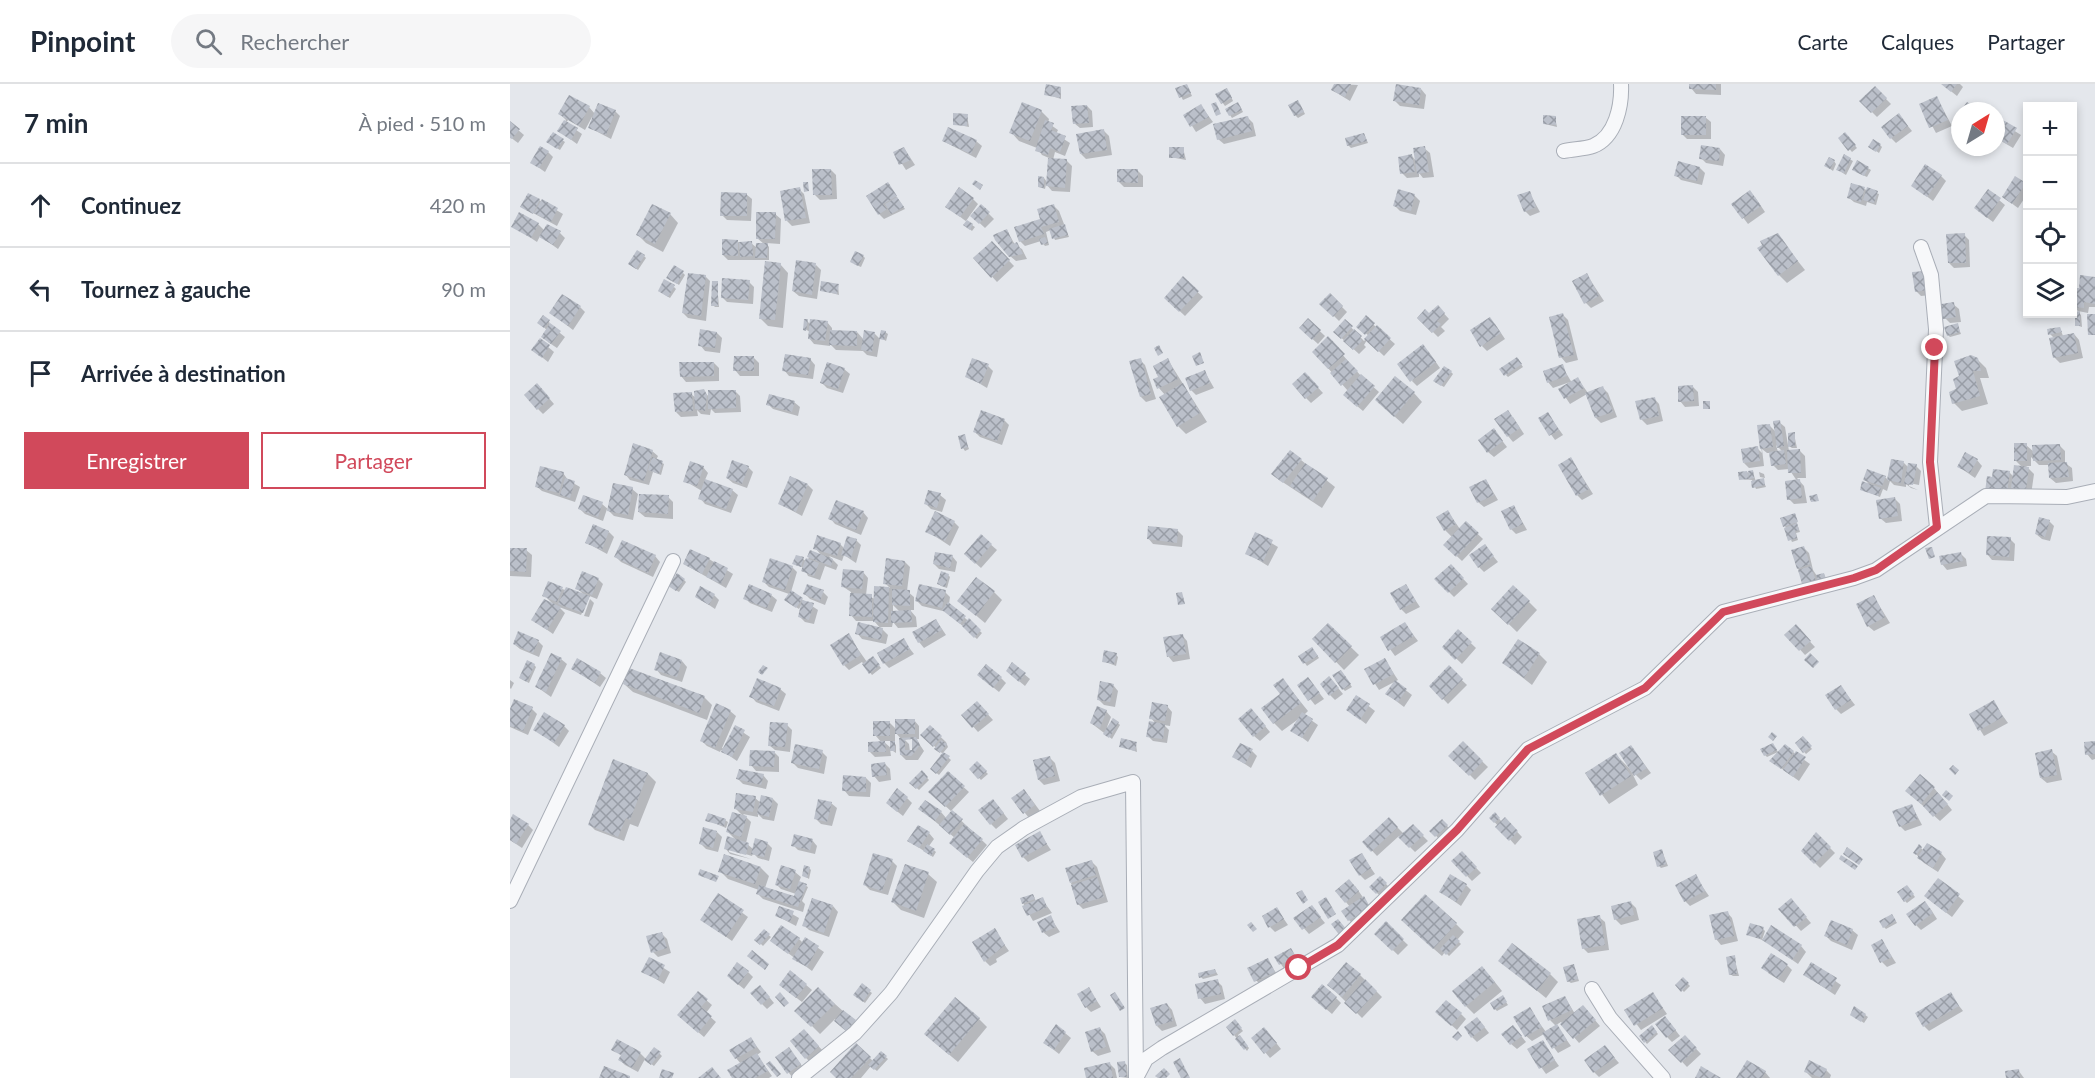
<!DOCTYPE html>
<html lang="fr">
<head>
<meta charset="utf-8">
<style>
	body { margin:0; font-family:Lato,sans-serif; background:#f6f6f7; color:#1f2937 }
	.controls { position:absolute; right:18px; top:18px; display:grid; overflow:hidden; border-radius:0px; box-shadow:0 3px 9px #0003 }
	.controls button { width:54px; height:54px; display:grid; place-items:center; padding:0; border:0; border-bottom:2px solid #e0e1e3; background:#fff; color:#1f2937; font:30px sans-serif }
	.compass { position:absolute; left:1441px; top:18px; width:54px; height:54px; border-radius:50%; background:#fff; box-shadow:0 3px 9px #0003; rotate:37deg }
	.stop { position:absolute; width:18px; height:18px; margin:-14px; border:4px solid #d1495b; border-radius:50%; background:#fff }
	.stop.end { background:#d1495b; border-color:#fff; box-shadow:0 2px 6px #0008 }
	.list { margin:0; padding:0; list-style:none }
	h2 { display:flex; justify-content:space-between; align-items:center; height:78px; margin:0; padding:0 24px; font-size:26px }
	h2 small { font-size:20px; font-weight:400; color:#747a83 }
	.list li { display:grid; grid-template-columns:39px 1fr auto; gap:18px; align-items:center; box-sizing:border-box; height:84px; padding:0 24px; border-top:2px solid #e0e1e3 }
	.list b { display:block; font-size:22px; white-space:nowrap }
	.list em { font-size:20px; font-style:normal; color:#747a83 }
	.actions { display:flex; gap:12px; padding:18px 24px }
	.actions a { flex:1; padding:14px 0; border:2px solid #d1495b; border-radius:0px; text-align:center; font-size:21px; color:#d1495b }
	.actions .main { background:#d1495b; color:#fff }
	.icon { flex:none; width:33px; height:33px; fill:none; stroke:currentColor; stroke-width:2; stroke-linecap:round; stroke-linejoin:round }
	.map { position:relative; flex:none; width:1585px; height:994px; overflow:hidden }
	header { display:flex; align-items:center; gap:36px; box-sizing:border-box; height:84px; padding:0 30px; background:#fff; border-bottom:2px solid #e0e1e3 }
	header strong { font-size:28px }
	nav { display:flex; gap:33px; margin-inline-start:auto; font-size:21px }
	.search { width:420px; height:54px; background:#f6f6f7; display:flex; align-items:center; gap:15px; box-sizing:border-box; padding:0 21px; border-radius:33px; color:#747a83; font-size:22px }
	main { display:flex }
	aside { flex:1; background:#fff }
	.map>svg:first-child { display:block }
</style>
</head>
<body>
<header>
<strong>Pinpoint</strong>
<div class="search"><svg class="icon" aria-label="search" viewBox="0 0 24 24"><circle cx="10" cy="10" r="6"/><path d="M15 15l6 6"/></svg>Rechercher</div>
<nav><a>Carte</a><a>Calques</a><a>Partager</a></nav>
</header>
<main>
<aside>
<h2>7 min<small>À pied · 510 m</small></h2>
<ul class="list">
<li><svg class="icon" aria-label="ahead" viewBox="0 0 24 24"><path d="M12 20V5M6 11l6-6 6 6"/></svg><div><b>Continuez</b></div><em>420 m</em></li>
<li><svg class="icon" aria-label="left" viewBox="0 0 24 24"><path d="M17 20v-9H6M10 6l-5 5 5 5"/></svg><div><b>Tournez à gauche</b></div><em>90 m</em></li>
<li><svg class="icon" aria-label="arrive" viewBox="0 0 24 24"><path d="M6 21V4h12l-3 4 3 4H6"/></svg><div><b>Arrivée à destination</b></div></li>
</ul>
<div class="actions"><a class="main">Enregistrer</a><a>Partager</a></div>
</aside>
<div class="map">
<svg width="1585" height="994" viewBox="0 0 1585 994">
	<defs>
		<pattern id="building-cross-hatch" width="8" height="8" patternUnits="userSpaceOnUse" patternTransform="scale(1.5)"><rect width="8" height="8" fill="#bbc0ca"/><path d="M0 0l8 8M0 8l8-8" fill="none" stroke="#989da6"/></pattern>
	</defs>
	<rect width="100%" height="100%" fill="#e4e7ec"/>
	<g fill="#0003" fill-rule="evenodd">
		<path d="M825 0 848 1 840 17 822 6Z"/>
		<path d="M1181 0H1211V11L1186 10 1181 4Z"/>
		<path d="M1432 0H1450L1453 3 1447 12Z"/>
		<path d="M677 1 682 12 673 16 667 5Z"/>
		<path d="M551 4V15L536 10Z"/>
		<path d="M1365 4 1381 20 1367 33 1351 17Z"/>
		<path d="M911 5 916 11 914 25 890 22 885 17Z"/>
		<path d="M719 8 723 17 715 22 707 11Z"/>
		<path d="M1427 14 1442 42 1426 49 1411 21Z"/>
		<path d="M790 20 795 30 788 34 785 31Z"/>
		<path d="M577 22 582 27 583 43 570 44 564 39Z"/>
		<path d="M691 22 703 38 686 48 675 31Z"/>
		<path d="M730 22 733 28 722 34 720 31Z"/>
		<path d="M79 23 85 30 105 27 110 32 101 55 80 44 84 34 82 33 75 46 58 36 56 39 72 50 67 60 49 47 56 36 50 30Z"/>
		<path d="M531 27 539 35 538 39 548 46 546 50 560 59 555 72 545 68 543 76 557 77 562 82 560 108 542 107 536 100 535 105 529 103 534 94 537 98 539 74 532 71 527 64 509 57 501 48Z"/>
		<path d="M457 31 459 43 444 40Z"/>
		<path d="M1389 31 1402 47 1386 59 1381 54Z"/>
		<path d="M1045 33 1047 43 1035 40Z"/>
		<path d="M1195 33 1201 38V55H1177L1172 50Z"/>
		<path d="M738 34 743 39 746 52 714 60 708 55Z"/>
		<path d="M1486 35 1511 51 1503 64 1486 54Z"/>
		<path d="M0 39 14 51 8 59 0 53Z"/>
		<path d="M593 46 599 52 602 71 576 75 571 70Z"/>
		<path d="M43 50 55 58 50 66 40 60Z"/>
		<path d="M854 50 858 59 841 64 839 62 837 55Z"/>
		<path d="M1335 50 1347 64 1342 68 1330 54Z"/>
		<path d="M433 57H466L472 62 466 74Z"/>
		<path d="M1370 61 1372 63 1369 69 1362 64Z"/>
		<path d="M394 64 405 81 396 86 385 69Z"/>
		<path d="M673 64 676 76 660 73Z"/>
		<path d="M914 64 920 69 924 93 913 94 909 89V93L897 94 892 89 902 72 906 77Z"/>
		<path d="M1210 65 1215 71 1213 82 1196 79 1191 74Z"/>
		<path d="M38 68 43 73 35 88 22 79Z"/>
		<path d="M1334 72 1343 77 1336 91 1328 86Z"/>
		<path d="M1324 77 1326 80 1323 87 1316 82Z"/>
		<path d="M1348 78 1361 86 1357 93 1346 88Z"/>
		<path d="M1190 84 1195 89 1192 101 1171 96 1166 91Z"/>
		<path d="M321 86 326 91 327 115 310 116 305 111Z"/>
		<path d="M627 86 633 92V103H614L609 98Z"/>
		<path d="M1431 92 1436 97 1423 117 1403 102Z"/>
		<path d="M378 100 395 125 374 135 369 130Z"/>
		<path d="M1515 100 1518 109 1508 124 1493 113Z"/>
		<path d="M289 105 294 110 300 139 282 142 277 137Z"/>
		<path d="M1354 105 1369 110 1366 121 1357 118 1356 122 1344 118 1338 113Z"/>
		<path d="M889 107 905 112 910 117 906 131 890 127 885 122Z"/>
		<path d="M1478 107 1495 121 1483 138 1471 129Z"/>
		<path d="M1019 108 1030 128 1020 132 1015 127Z"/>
		<path d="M236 110 242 115 241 137 217 136 212 131Z"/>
		<path d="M1245 113 1255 128 1238 140 1223 120Z"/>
		<path d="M463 115 468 120 456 137 465 143 462 147 457 143V138L437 123Z"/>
		<path d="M29 116 53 130 47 142 12 123Z"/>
		<path d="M471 122 484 135 475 144 462 132Z"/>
		<path d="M544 122 549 127 559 153 545 156 541 146 536 148 539 161 535 162 531 157 515 162 510 157Z"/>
		<path d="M160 130 168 139 153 168 136 159 128 151Z"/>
		<path d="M265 130 271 135 270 160 256 159 259 163V176H218L213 171V157L241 159 247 164 254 160 247 154Z"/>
		<path d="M28 140 35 147 50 149 55 154 48 165 30 152 27 158 3 142Z"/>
		<path d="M497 146 505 161 512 165 517 175 506 177 500 172Z"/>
		<path d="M1267 151 1295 186 1277 199 1269 191Z"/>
		<path d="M1454 151 1459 156 1460 183 1444 184 1439 179Z"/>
		<path d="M482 159 504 182 487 198 465 174Z"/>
		<path d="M134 172 136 174 128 186 122 182Z"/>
		<path d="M353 172 355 174 351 183 344 180Z"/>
		<path d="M270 180 278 189 273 244 258 242 250 234Z"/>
		<path d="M306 181 311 186 307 215 289 212 283 207Z"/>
		<path d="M173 189 175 191 169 201 160 195Z"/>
		<path d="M1404 190 1421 211 1411 212 1406 207Z"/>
		<path d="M1077 191 1094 217 1081 224 1076 219Z"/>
		<path d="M195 192 200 197 196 237 178 234 173 229Z"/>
		<path d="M1585 194V223H1579L1578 229 1568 227 1563 222 1565 205 1570 206Z"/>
		<path d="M673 195 693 213 675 232 661 219Z"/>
		<path d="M239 198 244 203 243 220 217 218 212 213Z"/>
		<path d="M207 199 209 223H205L203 221Z"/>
		<path d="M328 201 329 211 311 206Z"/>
		<path d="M164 203 166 205 160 214 152 209Z"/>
		<path d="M820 211 837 228 829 237 812 220Z"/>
		<path d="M1443 220 1449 225 1451 238 1440 239 1435 234Z"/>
		<path d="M70 223 75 228 63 246 41 229Z"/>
		<path d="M928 223 939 235 931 243 935 247 928 253 909 234 919 231Z"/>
		<path d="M1569 229 1571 231 1572 243 1566 241Z"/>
		<path d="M1053 231 1058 236 1068 276 1056 279 1051 273Z"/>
		<path d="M856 234 885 260 874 272 857 256 854 261 856 263 849 270 825 248 835 237 854 257 859 252 848 243Z"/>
		<path d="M798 236 815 252 808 260 796 249Z"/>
		<path d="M39 237 40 241 55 253 47 264 38 258 37 246 31 241Z"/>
		<path d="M297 237 301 241 317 238 322 244V247L347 248 354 256 364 249 370 255 367 273 357 271 353 267 326 266 320 260V262L304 260 299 254 300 248 295 245Z"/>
		<path d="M985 240 995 255 977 267 972 262Z"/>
		<path d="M1447 240 1451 250 1440 253 1438 251Z"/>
		<path d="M1550 244 1553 252 1564 250 1569 256 1573 274 1550 279 1545 274 1544 254 1540 250Z"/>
		<path d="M375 248 378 250 376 257 371 254Z"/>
		<path d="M207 249 212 254 210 269 195 267 190 261Z"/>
		<path d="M818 254 851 292 869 308 853 327 840 316 838 307 804 268Z"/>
		<path d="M30 256 44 268 38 278 23 266Z"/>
		<path d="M918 267 930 284 907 302 902 297Z"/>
		<path d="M244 274 249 279V292H230L225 286Z"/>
		<path d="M300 275 305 281 303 295 279 292 274 286Z"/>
		<path d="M1467 275 1476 284 1479 294H1470L1478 320 1452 327 1444 319 1451 292Z"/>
		<path d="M630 276 635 281 646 315 636 318 631 313Z"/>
		<path d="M658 276 697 338 676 350 668 342 655 311 649 304Z"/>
		<path d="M1009 277 1013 283 998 293 996 291Z"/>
		<path d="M204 279 209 284V297L176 298 171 292Z"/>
		<path d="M478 282 483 287 477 304 457 292Z"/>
		<path d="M1052 282 1062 299 1068 295 1078 309 1093 304 1098 309 1107 333 1091 339 1086 334 1077 310 1060 320 1050 305 1060 298 1043 304 1038 298Z"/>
		<path d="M334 285 340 290 333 309 317 304 311 298Z"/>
		<path d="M695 288 704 304 686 311 681 306Z"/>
		<path d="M941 288 943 290 934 303 927 299Z"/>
		<path d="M800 295 813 309 801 319 796 314Z"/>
		<path d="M1183 303 1188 308 1189 322 1175 323 1170 317Z"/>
		<path d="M32 306 44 320 33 330 28 325Z"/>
		<path d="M193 306 199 313 225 307 230 312 231 328 205 329 201 325 200 331 191 330 187 326 188 332 171 333 166 328 181 310 186 314Z"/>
		<path d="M904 309 912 318 893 340 875 324Z"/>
		<path d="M1144 314 1149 320 1153 337 1137 341 1131 335Z"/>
		<path d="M284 318 290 323 288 332 263 325 258 320Z"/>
		<path d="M1038 330 1053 351 1045 356 1030 335Z"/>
		<path d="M1003 333 1014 350 1003 358 998 352Z"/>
		<path d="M494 336 499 341 492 361 470 353 465 348Z"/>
		<path d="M1269 338 1275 343 1279 367H1290L1295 372 1296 394H1287L1294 402 1297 419 1284 420 1279 415 1287 397 1279 385 1268 386 1263 381 1261 369H1257L1252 365 1254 382 1239 384 1234 379 1247 364 1252 369 1248 343 1259 341 1266 348ZM1266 361 1273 368H1268Z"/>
		<path d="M984 346 997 363 984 373 978 368Z"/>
		<path d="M1284 350 1287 364H1282L1279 362Z"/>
		<path d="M454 352 459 365 455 367 453 364Z"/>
		<path d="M1516 361 1524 368 1549 361 1555 367V379L1562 384 1563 397 1546 399 1540 394 1539 381H1529L1521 373V382H1516L1524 390 1521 411 1508 409 1503 404 1501 415 1482 412 1499 388 1504 393 1513 384 1505 376Z"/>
		<path d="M142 367 148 372 146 376 154 380 151 391 143 388 139 401 120 396 115 390Z"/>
		<path d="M1061 375 1083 410 1072 416 1067 411Z"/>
		<path d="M791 376 825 403 812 424 768 395Z"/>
		<path d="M1467 376 1472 382 1465 394 1449 383Z"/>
		<path d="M1382 377 1394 379 1398 383 1406 382 1411 387 1409 401 1399 399V402L1408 406 1401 404 1396 400V403L1384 401 1380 397 1377 407 1373 405 1370 413 1351 405 1361 402 1355 396 1375 393 1379 397Z"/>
		<path d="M193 383 198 389 195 396 222 406 228 411 221 429 195 420 190 414 192 407 175 397Z"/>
		<path d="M238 383 243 388 237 404 223 399 217 394Z"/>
		<path d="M1243 388 1246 398 1253 396 1256 403 1246 405 1242 396 1231 395 1230 389Z"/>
		<path d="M1249 388 1254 390 1255 394 1250 393Z"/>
		<path d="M53 389 58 396 70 403 65 418 32 407 26 402Z"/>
		<path d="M976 396 988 416 974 423 968 418Z"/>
		<path d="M298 401 303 406 292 432 270 420Z"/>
		<path d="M122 405 128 410 123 436 104 432 97 425 93 437 75 430 69 424 92 420 99 426Z"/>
		<path d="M430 411 436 416 432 428 421 425 416 420Z"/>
		<path d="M158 413 163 418V435L135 433 129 428Z"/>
		<path d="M1385 415 1390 420 1392 437 1376 439 1370 434Z"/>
		<path d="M1004 423 1017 446 1006 450 1001 445Z"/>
		<path d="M353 428 358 434 351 451 325 440 320 434Z"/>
		<path d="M938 428 950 445 956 439 973 455 952 477 935 461 942 453 935 446Z"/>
		<path d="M1284 431 1290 448 1286 449 1288 456 1282 458 1272 435Z"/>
		<path d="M1539 437 1544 442 1540 457 1532 455 1526 450Z"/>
		<path d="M444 438 449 443 440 462 417 447Z"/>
		<path d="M668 447 673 452 672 463 643 460 638 454Z"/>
		<path d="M99 448 104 453 97 470 77 459Z"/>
		<path d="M746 450 768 463 758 482 737 469Z"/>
		<path d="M471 452 487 466 471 484 461 475Z"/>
		<path d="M1500 455 1505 460 1504 477 1482 476 1477 470Z"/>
		<path d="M346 456 351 461 346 479 334 471 332 477 319 472 328 481 326 486 315 482 310 496 298 492 294 484 284 480 293 475 297 478 301 468 313 473 305 464 330 460 335 465Z"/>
		<path d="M975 462 988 478 974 488 969 483Z"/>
		<path d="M1294 464 1299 469 1303 486 1307 492 1314 490 1318 500 1294 502 1288 484Z"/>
		<path d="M0 465 16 466 22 471 21 493 0 492Z"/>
		<path d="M1451 470 1456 475 1457 482 1437 486 1432 480Z"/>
		<path d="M145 472 150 478 143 493 111 478 106 473Z"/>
		<path d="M442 472 447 478 445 488 429 485 424 480Z"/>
		<path d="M199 475 223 490 216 504 174 480Z"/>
		<path d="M395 478 400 483 397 507 404 513V526H400L406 533 407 543 388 544 383 538 382 543H370L378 551 376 560 352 555 347 549 372 546 364 537H346L341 531V508L332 502 353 488 358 494 356 511 365 515 366 504H380L375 499ZM383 521 390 528H383Z"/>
		<path d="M941 482 958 500 944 513 926 495Z"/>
		<path d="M282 483 287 488 281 508 308 526 304 540 295 538 290 533 293 518 289 525 278 518 279 510 259 503 254 498Z"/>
		<path d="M438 491 440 493 437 504 431 502 429 500Z"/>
		<path d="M88 495 93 500 87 515 77 511 79 514 71 531 49 523 55 529 43 550 23 536 43 520 34 511 52 505 75 512 67 504Z"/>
		<path d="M174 496 176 498 169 508 162 504Z"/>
		<path d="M896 502 910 523 896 530 891 525Z"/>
		<path d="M313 508 318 513 315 521 300 515 295 510Z"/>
		<path d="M435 508 440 513 439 520 472 549 467 555 437 528 412 522 407 517Z"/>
		<path d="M484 508 492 516 475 539 449 517Z"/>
		<path d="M204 511 209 516 205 525 187 513Z"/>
		<path d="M261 511 267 516 262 528 240 519 235 514Z"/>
		<path d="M1364 513 1380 539 1364 547 1358 542Z"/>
		<path d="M80 515 84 519 79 533 74 532Z"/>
		<path d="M1019 518 1027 526 1007 548 983 525Z"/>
		<path d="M426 536 436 551 414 564 409 558Z"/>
		<path d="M895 540 908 557 885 572 872 554Z"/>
		<path d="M818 541 849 571 834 586 804 555Z"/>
		<path d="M948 547 966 564 952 580 934 563Z"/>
		<path d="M1291 548 1305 563 1295 571 1277 551Z"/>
		<path d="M338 551 357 578 365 576 371 584 362 591 352 578 339 586 334 581Z"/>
		<path d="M672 551 677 557 680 575 663 578 658 572Z"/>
		<path d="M393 556 404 570 379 584 374 579Z"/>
		<path d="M28 557 33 562 29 573 10 565 4 560Z"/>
		<path d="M804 567 809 574 797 582 790 572Z"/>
		<path d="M151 570 172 577 177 583 172 598 151 591 146 585Z"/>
		<path d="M1029 570 1037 578 1022 601 994 579Z"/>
		<path d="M606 571 608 573 606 582 593 577Z"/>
		<path d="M51 575 57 580 41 613 27 603Z"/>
		<path d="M875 576 888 596 869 606 856 586Z"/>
		<path d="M502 580 520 595 515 602 503 592Z"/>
		<path d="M24 581 26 583 19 599 13 596 10 594Z"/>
		<path d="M939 584 957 601 938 620 921 602Z"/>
		<path d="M63 585 90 589 96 594 90 603Z"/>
		<path d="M833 590 842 603 835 607 833 605Z"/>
		<path d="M491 594 496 599 489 608 474 596Z"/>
		<path d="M798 594 814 615 805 621 789 601Z"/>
		<path d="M0 596 4 599 1 605 0 604Z"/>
		<path d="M773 596 798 627 794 631 808 641 798 658 782 646 790 634 772 647 764 639Z"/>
		<path d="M885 598 902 611 894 623 877 610Z"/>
		<path d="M824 599 833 610 825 616 820 611Z"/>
		<path d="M114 600 194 613 202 621 197 636 123 608Z"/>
		<path d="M603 601 608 607 605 623 594 621 589 616Z"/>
		<path d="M1331 603 1345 621 1331 630 1326 625Z"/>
		<path d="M270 605 276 610 269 627 246 618 241 612Z"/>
		<path d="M847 613 865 627 856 640 838 626Z"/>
		<path d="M1483 618 1498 639 1474 652 1461 631Z"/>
		<path d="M657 622 662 628 660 642 654 641 659 646 657 659 643 657 638 652 646 640 641 634Z"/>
		<path d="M472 624 483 636 468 648 453 631Z"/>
		<path d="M22 625 27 630 18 651 0 643V628Z"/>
		<path d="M220 627 226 632 212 664 214 665 225 643 240 653 227 677 211 666 210 668 197 662 192 657Z"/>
		<path d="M596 627 601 633 597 643 608 639 610 641 602 655 581 639Z"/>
		<path d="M746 631 760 648 750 657 744 652Z"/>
		<path d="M404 636 409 642V655H406L414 667 408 676H396L391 671 392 656 385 648V657H382L386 661V669L380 665 381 672 365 673 360 668 372 659 365 651 379 638 386 645ZM394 655H404V667L400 668 399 660ZM373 657H382V665Z"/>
		<path d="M277 641 282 646 280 668 265 666 259 661Z"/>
		<path d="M54 642 59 647 49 663 25 645Z"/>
		<path d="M420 643 436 658 438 663 433 669 441 676 429 691 422 685 433 670 412 651Z"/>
		<path d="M1293 654 1302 665 1296 670 1287 660Z"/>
		<path d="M1585 658V675L1582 676 1577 670Z"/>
		<path d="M953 659 978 683 965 696 941 672Z"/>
		<path d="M626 660 627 668 610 662Z"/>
		<path d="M1121 663 1141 689 1131 696 1120 685 1128 701 1099 720 1077 690 1106 671 1120 685Z"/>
		<path d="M1265 663 1268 668 1257 673 1255 671Z"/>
		<path d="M742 667 747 672 741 684 724 673Z"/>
		<path d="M1541 667 1547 672 1552 696 1537 699 1531 694Z"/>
		<path d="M264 668 269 673V688L246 687 241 681Z"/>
		<path d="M312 668 317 673 314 690 288 684 283 679Z"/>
		<path d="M1283 668 1300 680 1289 697 1261 677Z"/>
		<path d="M540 674 545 679 550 697 534 701 529 696Z"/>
		<path d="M104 677 138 690 146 698 128 743 120 740 114 757 85 746 80 741Z"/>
		<path d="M467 679 478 690 471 696 461 685Z"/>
		<path d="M375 680 380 685 381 696 369 698 364 692Z"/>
		<path d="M412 688 419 696 409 706 401 699Z"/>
		<path d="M438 689 459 708 441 727 477 761 463 778 446 764 445 754 410 725 431 728 437 735 442 728 420 708Z"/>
		<path d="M253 691 258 697 256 705 233 700 228 695Z"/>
		<path d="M356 694 361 699 360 713 339 712 334 706Z"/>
		<path d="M1424 704 1442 726 1430 737 1402 712Z"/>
		<path d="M519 712 530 727 519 734 503 714Z"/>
		<path d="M245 714 251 719 263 715 268 720 264 737 253 735 248 730V733L233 730 241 738 236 759 243 765 257 759 262 764 259 777 248 774 243 769 242 772 219 765V768L241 775 220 770 215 764 227 757 218 748 233 732 225 724Z"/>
		<path d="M397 714 402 719 393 732 383 724Z"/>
		<path d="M321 719 327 724 322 742 311 740 305 734Z"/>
		<path d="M488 722 498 735 486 745 481 740Z"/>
		<path d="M1402 722 1412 741 1395 747 1390 742Z"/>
		<path d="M985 730 992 738 995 735 1012 753 1005 761 981 734Z"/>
		<path d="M879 735 894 750 908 747 918 757 905 768 889 752 867 772 854 758Z"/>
		<path d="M197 736H215L218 738 216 744Z"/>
		<path d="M932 737 939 744 928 754 922 747Z"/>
		<path d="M0 738 18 741 23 746 12 764 0 756Z"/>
		<path d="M207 748 212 753 208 768 196 765 191 760Z"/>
		<path d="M419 749 424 755 419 762 426 768 423 773 399 757Z"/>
		<path d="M529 749 541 766 518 778 513 773Z"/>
		<path d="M1306 750 1325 769 1310 784 1293 767Z"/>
		<path d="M302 756 307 762 305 770 288 766 283 761Z"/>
		<path d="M1410 763 1414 767 1431 769 1436 775 1428 788 1414 779 1405 769Z"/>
		<path d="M1152 767 1158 782 1151 784 1149 782Z"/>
		<path d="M952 769 971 789 962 797 943 777Z"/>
		<path d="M852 771 865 790 855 796 850 791Z"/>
		<path d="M382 777 387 782 378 811 360 806 355 801Z"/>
		<path d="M581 777 587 783 598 818 573 825 568 820 561 799Z"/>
		<path d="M251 784 259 792 255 804 290 815 286 810 271 805 266 800 285 788 291 793 289 798 298 803 292 817 295 820 293 828 253 815 248 810 249 806 218 795 210 787Z"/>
		<path d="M299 784 301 786 299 795 293 791Z"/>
		<path d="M418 790 427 798 414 834 391 826 383 818Z"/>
		<path d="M1185 792 1199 812 1180 822 1175 817Z"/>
		<path d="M870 794 878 802 869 811 861 803Z"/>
		<path d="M1428 796 1454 817 1442 833 1421 817Z"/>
		<path d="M956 801 961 806 951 822 931 808Z"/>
		<path d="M845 802 864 829 844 841 839 836 840 823 827 807Z"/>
		<path d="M1399 805 1405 813 1397 819 1395 817Z"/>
		<path d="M208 811 238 833 222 857 192 836Z"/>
		<path d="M523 811 526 817 532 815 542 829 523 837 513 819Z"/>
		<path d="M1121 819 1126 824 1129 836 1111 841 1105 835Z"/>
		<path d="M323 822 328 828 319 853 299 846 294 841Z"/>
		<path d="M1286 822 1301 839 1291 847 1271 825Z"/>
		<path d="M270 823 289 834 286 842 267 832Z"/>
		<path d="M802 823 815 839 799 850 785 834Z"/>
		<path d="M1420 824 1427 835 1411 846 1406 841Z"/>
		<path d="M767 825 778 841 765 848 760 843Z"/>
		<path d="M1217 828 1222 834 1228 857 1211 861 1206 855Z"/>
		<path d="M540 833 550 848 539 853 533 848Z"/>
		<path d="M1089 833 1095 838 1099 866 1078 869 1073 864Z"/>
		<path d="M1384 834 1387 839 1376 845 1374 843Z"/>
		<path d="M876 840 898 861 888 871 866 850Z"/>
		<path d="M946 840 954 848 947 856 951 860 939 872 935 868 932 872 901 845Z"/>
		<path d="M1253 845 1255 847 1252 856 1238 850Z"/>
		<path d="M484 846 499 867 486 875 487 878 480 882 475 877Z"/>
		<path d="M1342 846 1348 851 1342 866 1321 857 1316 852Z"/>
		<path d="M254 847 261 853 253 862 246 855Z"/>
		<path d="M151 849 157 855 161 869 148 873 143 868Z"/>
		<path d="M289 855 293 859 295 855 314 868 302 887 262 857Z"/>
		<path d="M1254 856 1291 862 1296 868 1288 880Z"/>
		<path d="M1372 857 1386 879 1377 883 1372 878Z"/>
		<path d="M781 866 790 878 775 886 766 873Z"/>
		<path d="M1224 873 1229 892H1223L1220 890Z"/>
		<path d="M139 875 160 888 154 900 133 887Z"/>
		<path d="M757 876 769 893 751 903 739 885Z"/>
		<path d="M990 877 1040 890 1048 898 1036 914Z"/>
		<path d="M1301 880 1331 901 1325 911 1295 891Z"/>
		<path d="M1277 881 1282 886 1274 899 1258 889Z"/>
		<path d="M1064 882 1069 897 1061 899 1058 897Z"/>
		<path d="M705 886 708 891 693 895 691 893Z"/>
		<path d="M238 888 243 893 234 905 224 897Z"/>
		<path d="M281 888 302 906 292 918 276 906Z"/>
		<path d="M850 891 872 913 852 934 824 906Z"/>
		<path d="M980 892 992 907 964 930 956 922Z"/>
		<path d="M1173 895 1180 902 1174 908 1167 901Z"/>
		<path d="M707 897 712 902 715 915 695 920 690 914Z"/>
		<path d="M352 902 362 909 355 919 347 913Z"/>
		<path d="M308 905 350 942 342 951 325 935 310 950 287 927Z"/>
		<path d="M579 905 591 923 581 928 576 923Z"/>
		<path d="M255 908 264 919 257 925 252 920Z"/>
		<path d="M188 909 202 921 196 929 206 938 194 953 174 936Z"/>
		<path d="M1143 910 1157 930 1131 946 1116 926Z"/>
		<path d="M1440 910 1453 927 1419 947 1414 942Z"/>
		<path d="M1055 913 1065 930 1078 928 1090 942 1069 959 1051 938 1046 941 1061 962 1048 969 1034 950 1022 957 1016 952 1019 925 1036 948 1046 942 1040 936Z"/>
		<path d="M826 914 831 919 822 930 808 918Z"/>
		<path d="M994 915 998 921 987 927 985 925Z"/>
		<path d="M657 920 662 926 667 942 652 947 647 942Z"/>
		<path d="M1345 924 1358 933 1354 939 1344 932Z"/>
		<path d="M951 930 956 935 947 946 932 933Z"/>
		<path d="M469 935 477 943 448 978 424 958Z"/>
		<path d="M725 937 733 947 728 951 739 964 737 967 724 951Z"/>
		<path d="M1160 939 1170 952 1162 958 1157 953Z"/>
		<path d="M972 940 979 949 967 958 962 953Z"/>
		<path d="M1142 943 1148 950 1137 960 1131 953Z"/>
		<path d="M590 945 595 950 601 968 588 972 582 967Z"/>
		<path d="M1008 948 1016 958 1007 965 1001 960Z"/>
		<path d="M555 949 561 954 549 970 535 959Z"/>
		<path d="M759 950 771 965 760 974 743 954Z"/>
		<path d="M299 952 314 968 301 979 296 974Z"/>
		<path d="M1175 953 1191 970 1177 983 1161 966Z"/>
		<path d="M241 955 251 968 247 971 262 992 259 994H224L231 980 226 974Z"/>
		<path d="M1032 958 1049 982 1036 990 1019 966Z"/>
		<path d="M346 961 364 978 371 969 378 975 367 987 361 982 351 994H327Z"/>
		<path d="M1095 963 1109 979 1089 993 1084 988Z"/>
		<path d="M103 965 130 969 136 975 145 965 152 972 144 982 135 975 128 988 115 981 110 976 112 972Z"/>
		<path d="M284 971 295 986 283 994 267 974Z"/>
		<path d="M614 979 617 981 618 994 611 993Z"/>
		<path d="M600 980 605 985 607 994H577Z"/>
		<path d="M1316 986 1321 991 1320 994H1302L1296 988Z"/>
		<path d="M1508 986 1514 994H1498Z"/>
		<path d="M1255 988 1260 994H1228Z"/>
	</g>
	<g fill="url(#building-cross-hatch)" fill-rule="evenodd">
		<path d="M536 0 551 3 550 14 534 11Z"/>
		<path d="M677 0 681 9 669 14 665 4Z"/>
		<path d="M824 0H841L835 13 821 6Z"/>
		<path d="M886 0 911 4 909 21 883 17Z"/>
		<path d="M1179 0H1206V6L1179 5Z"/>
		<path d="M1431 0H1447L1441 8Z"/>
		<path d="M1365 2 1377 14 1361 29 1349 17Z"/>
		<path d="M717 4 722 14 711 20 705 10Z"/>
		<path d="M59 11 80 22 69 42 48 30Z"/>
		<path d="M1427 12 1438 36 1419 44 1409 20Z"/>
		<path d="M788 16 794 28 784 32 778 21Z"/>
		<path d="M512 18 532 26 520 57 499 49Z"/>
		<path d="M706 18 711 30 706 32 701 20Z"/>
		<path d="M728 18 732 26 719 32 715 25Z"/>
		<path d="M1457 18 1470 27H1450Z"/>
		<path d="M88 19 106 26 96 51 78 44Z"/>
		<path d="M691 20 699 33 680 43 673 31Z"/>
		<path d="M577 21 579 39 563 40 561 22Z"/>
		<path d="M443 29 458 30 457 42 443 41Z"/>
		<path d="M1389 29 1398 42 1380 55 1371 43Z"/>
		<path d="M1033 31 1046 32V41L1033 40Z"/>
		<path d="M738 32 742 47 707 56 703 40Z"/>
		<rect x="1171" y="32" width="25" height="19"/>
		<path d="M1486 32 1507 44 1497 60 1486 54Z"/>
		<path d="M54 36 68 44 61 56 47 47Z"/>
		<path d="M535 36 544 39 541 46 556 52 550 68 540 64 538 71 525 67Z"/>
		<path d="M0 37 10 45 2 55 0 54Z"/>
		<path d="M438 43 467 56 461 70 432 57Z"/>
		<path d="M594 45 597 66 570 70 566 50Z"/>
		<path d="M43 48 54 55 47 65 36 58Z"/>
		<path d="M1335 48 1346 61 1338 67 1328 54Z"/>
		<path d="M854 49 857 57 837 62 835 54Z"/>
		<path d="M1363 55 1371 60 1366 68 1358 63Z"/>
		<path d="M1191 61 1210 64 1209 77 1189 75Z"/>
		<path d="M30 62 39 67 29 84 20 79Z"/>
		<path d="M915 62 919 88 907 90 903 64Z"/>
		<path d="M394 63 401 76 389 81 383 68Z"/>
		<rect x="659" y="63" width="15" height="11"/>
		<path d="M902 70 905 88 890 90 888 73Z"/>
		<path d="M1334 70 1341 74 1334 89 1326 86Z"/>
		<path d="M1319 73 1325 76 1320 85 1314 82Z"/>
		<path d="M538 74 557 75 555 104 536 102Z"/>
		<path d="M1347 76 1359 83 1354 92 1342 86Z"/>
		<path d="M1168 77 1190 83 1187 97 1164 92Z"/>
		<path d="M1415 80 1432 91 1417 113 1401 102Z"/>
		<path d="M302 85H321L322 111H303Z"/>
		<path d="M607 85H628V99L607 98Z"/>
		<path d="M528 92 534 93V104L528 103Z"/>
		<path d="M1505 92 1516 99 1502 120 1492 113Z"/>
		<path d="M465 96 473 101 470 106 462 100Z"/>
		<path d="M293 98H298L299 107 294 108Z"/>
		<path d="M378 98 387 112 373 120 377 125 368 131 356 112Z"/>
		<path d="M1341 99 1355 103 1351 118 1337 114Z"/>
		<path d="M290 103 296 134 275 137 270 107Z"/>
		<path d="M449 103 464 114 450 133 435 123Z"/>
		<path d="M1357 103 1368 107 1364 119 1353 116Z"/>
		<path d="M888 105 905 110 901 127 883 122Z"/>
		<path d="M1478 105 1491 114 1477 134 1464 124Z"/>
		<path d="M1240 106 1251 122 1232 135 1221 120Z"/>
		<path d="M1020 107 1026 123 1014 128 1007 111Z"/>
		<path d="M211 108 237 109V132H210Z"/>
		<path d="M18 109 30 115 23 130 10 123Z"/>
		<path d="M387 113 394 123 381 130 375 120Z"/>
		<path d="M32 115 48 124 41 138 24 129Z"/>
		<path d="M142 120 161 129 145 160 126 151Z"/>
		<path d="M471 120 480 128 469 140 460 132Z"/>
		<path d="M544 120 549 138 531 143 534 150 509 158 504 143 530 135 527 125Z"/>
		<path d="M9 128 29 139 21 154 1 143Z"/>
		<path d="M246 128H266L265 155H246Z"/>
		<path d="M457 136 463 140 460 146 453 141Z"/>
		<path d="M37 140 51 147 43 161 29 153Z"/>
		<path d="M555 140 558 151 542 155 539 145Z"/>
		<path d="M497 145 503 160 507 158 513 170 499 173 485 156 483 151Z"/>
		<path d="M1268 149 1288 177 1268 192 1247 164 1252 161 1250 157Z"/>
		<path d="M1455 149 1456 179H1438L1436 150Z"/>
		<path d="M535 153 538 159 531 161 529 155Z"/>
		<path d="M212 155 228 156V172L212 171Z"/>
		<path d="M242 157 243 172 230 173 229 158Z"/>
		<path d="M482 157 500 176 481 194 463 174Z"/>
		<path d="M246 159H258L257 174H245Z"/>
		<path d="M127 166 135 171 126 185 118 180Z"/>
		<path d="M345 167 354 171 348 182 340 178Z"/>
		<path d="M286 176 306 179 302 211 282 207Z"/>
		<path d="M255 177 271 179 265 236 249 235Z"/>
		<path d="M164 181 174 187 167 200 156 194Z"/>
		<path d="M1415 187 1417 206 1405 208 1402 188Z"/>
		<path d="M178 189 196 191 191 232 172 229Z"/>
		<path d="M1077 189 1089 212 1074 220 1062 197Z"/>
		<path d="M1570 191 1585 193V220L1574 218V224L1563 223 1564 204H1569Z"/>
		<path d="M673 192 689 207 669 228 654 214Z"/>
		<path d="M212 194 240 196 238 216 211 214Z"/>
		<path d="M154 195 165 201 158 213 148 207Z"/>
		<path d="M202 197H208V222H201Z"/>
		<path d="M311 197 329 200 327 210 310 207Z"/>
		<path d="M820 209 833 222 823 233 809 220Z"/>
		<path d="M52 210 71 222 58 242 39 229Z"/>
		<path d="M1444 218 1446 233 1433 235 1431 220Z"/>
		<path d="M928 221 935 229 927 237 931 240 922 249 907 234 915 225 919 229Z"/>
		<path d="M1570 227V242H1565V228Z"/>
		<path d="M1053 229 1064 271 1049 274 1039 233Z"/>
		<path d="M1577 230H1585V251H1578Z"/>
		<path d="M33 231 40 236 34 244 27 239Z"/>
		<path d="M856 231 865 239 855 251 846 243Z"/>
		<path d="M980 233 991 249 970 263 960 246Z"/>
		<path d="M798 234 811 246 802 256 789 244Z"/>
		<path d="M294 235H298L296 247 293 246Z"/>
		<path d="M300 235 318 237 315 257 298 255Z"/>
		<path d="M835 235 843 242 831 255 823 248Z"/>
		<path d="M40 239 51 247 41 260 31 253Z"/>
		<path d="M1448 239 1450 248 1437 252 1434 243Z"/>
		<path d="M867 241 881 254 868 268 854 255Z"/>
		<path d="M1550 243 1552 248 1538 251 1537 245Z"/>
		<path d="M190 245 207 248 205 264 188 262Z"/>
		<path d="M844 245 852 252 850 254 852 257 843 266 833 257Z"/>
		<path d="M320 246 347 247V262L319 261Z"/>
		<path d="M354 246 365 248 362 268 351 266Z"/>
		<path d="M371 246 376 247 374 256 369 255Z"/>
		<path d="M1564 249 1568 269 1543 274 1539 254Z"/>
		<path d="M818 252 835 270 818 285 802 268Z"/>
		<path d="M30 254 40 261 32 274 21 266Z"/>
		<path d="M913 260 926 278 900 298 887 280Z"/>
		<path d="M649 261 653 269 648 272 644 264Z"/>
		<path d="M690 268 694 279 686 282 682 272Z"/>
		<path d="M275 270 301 274 298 291 272 287Z"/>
		<path d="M1461 271 1468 274 1471 287H1463L1470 312 1442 320 1439 308 1446 305 1443 295 1449 292 1444 277Z"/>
		<path d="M224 272H244V287H223Z"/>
		<path d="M1007 273 1012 280 994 292 989 285Z"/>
		<path d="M462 274 479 280 471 300 455 293Z"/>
		<path d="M631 274 641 310 630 313 619 277Z"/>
		<path d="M658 274 668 295 647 305 643 295 648 293 643 282Z"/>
		<path d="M836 275 848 287 831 302 820 289Z"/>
		<path d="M169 278H204V292L170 293Z"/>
		<path d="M317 278 335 284 328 305 310 299Z"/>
		<path d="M1053 280 1057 292 1037 299 1033 287Z"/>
		<path d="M934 282 942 287 931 302 923 297Z"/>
		<path d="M695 286 700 299 680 307 675 294Z"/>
		<path d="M795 288 809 303 795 315 782 300Z"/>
		<path d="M851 290 865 302 847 323 833 311Z"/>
		<path d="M885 292 905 308 884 333 865 316Z"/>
		<path d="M1068 293 1074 304 1054 315 1048 305Z"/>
		<path d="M27 299 40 314 27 326 14 311Z"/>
		<path d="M673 299 690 329 667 343 649 313Z"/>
		<path d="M1183 301 1184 317 1168 318V302Z"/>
		<path d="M1093 302 1103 328 1085 334 1075 309Z"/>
		<path d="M194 305 197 311 195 327 185 325 184 307Z"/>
		<path d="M198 306H226V324L198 325Z"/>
		<path d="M182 308 183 327 165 328 163 309Z"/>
		<path d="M259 310 285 317 282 328 256 321Z"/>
		<path d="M1145 313 1149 332 1130 336 1125 317Z"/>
		<rect x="1193" y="317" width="7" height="8"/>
		<path d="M471 326 495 335 487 357 463 348Z"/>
		<path d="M998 326 1010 344 997 353 984 335Z"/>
		<path d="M1038 328 1049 346 1039 352 1028 334Z"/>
		<path d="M1270 336 1274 362 1267 364 1263 337Z"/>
		<path d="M1260 340 1263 363 1250 365 1247 341Z"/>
		<path d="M984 344 993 357 977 369 968 356Z"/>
		<path d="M1285 348V362L1278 363V349Z"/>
		<path d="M455 350 458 363 451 365 448 352Z"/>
		<path d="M123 359 143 366 134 397 114 391Z"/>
		<rect x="1504" y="359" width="13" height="18"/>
		<path d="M1550 360 1551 376 1523 377 1522 361Z"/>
		<path d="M1248 362 1250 377 1233 379 1231 365Z"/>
		<path d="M1290 365 1291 389H1278L1277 366Z"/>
		<path d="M780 366 792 375 773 399 761 390Z"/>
		<path d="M1274 366 1276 380 1261 382 1259 368Z"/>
		<path d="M1455 368 1468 375 1460 389 1447 383Z"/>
		<path d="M142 373 153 377 149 390 138 386Z"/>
		<path d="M1061 373 1079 405 1066 412 1048 381Z"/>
		<path d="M1381 375 1394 377 1391 399 1377 396Z"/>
		<path d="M222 376 239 382 232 400 216 394Z"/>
		<path d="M180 377 194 382 187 402 173 398Z"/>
		<path d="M1557 378 1559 393 1539 394 1538 379Z"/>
		<path d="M795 379 818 394 803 417 780 402Z"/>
		<path d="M1398 379 1407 380 1403 401 1394 400Z"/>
		<path d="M1504 381 1519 383 1516 406 1501 404Z"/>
		<path d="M30 382 54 388 49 409 25 403Z"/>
		<path d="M1357 385 1376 392 1372 402 1353 396Z"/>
		<path d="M1483 385 1500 387 1497 410 1475 408 1477 392 1482 393Z"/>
		<path d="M1243 386 1244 394 1239 395 1238 387Z"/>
		<path d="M1237 387 1239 395 1229 396 1228 388Z"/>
		<path d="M280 392 298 400 286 428 268 420Z"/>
		<path d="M55 394 65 397 60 414 50 411Z"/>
		<path d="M1254 394 1255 401 1242 404 1241 397Z"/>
		<path d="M195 395 223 405 216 425 188 415Z"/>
		<path d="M976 395 984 411 967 419 959 403Z"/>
		<path d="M1290 395 1292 414 1277 416 1275 397Z"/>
		<path d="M1352 397 1371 404 1368 412 1350 406Z"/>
		<path d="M103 399 123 403 118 431 97 427Z"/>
		<path d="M418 406 431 409 427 424 414 420Z"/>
		<path d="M129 410 159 411 158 430 128 428Z"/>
		<path d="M1307 410 1309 417 1301 418 1299 412Z"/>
		<path d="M73 411 93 418 88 433 68 425Z"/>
		<path d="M1385 413 1388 432 1369 435 1366 416Z"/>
		<path d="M326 416 354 427 346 446 318 435Z"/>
		<path d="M1004 421 1013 440 1000 446 991 427Z"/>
		<path d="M938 426 946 440 934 447 926 433Z"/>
		<path d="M425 427 445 437 435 457 415 448Z"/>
		<path d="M1285 429 1288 438 1273 443 1270 434Z"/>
		<path d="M1529 433 1540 436 1535 453 1525 450Z"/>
		<path d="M956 437 969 449 946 473 933 461Z"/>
		<path d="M1287 439 1289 446 1285 447 1287 454 1278 457 1274 444Z"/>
		<path d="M83 440 99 447 92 466 75 459Z"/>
		<path d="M638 442 668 445 667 459 637 455Z"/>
		<path d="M745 448 763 456 753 478 735 470Z"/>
		<path d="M471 450 482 460 465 480 454 470Z"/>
		<path d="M307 451 331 459 327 472 303 465Z"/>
		<path d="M337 452 347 455 341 474 331 471Z"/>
		<path d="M1477 452 1501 453 1499 473 1476 471Z"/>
		<path d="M112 456 146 471 138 489 104 473Z"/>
		<path d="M975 460 984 472 968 484 959 471Z"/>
		<path d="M1294 462 1300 480 1287 485 1281 466Z"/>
		<path d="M1422 463 1425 473 1419 475 1415 464Z"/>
		<path d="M0 464H17L16 488 0 487Z"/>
		<path d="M180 465 200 474 192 490 173 480Z"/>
		<path d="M300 466 323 475 321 482 297 473Z"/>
		<path d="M425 468 443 471 440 484 423 480Z"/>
		<path d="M1451 468 1453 477 1431 481 1429 472Z"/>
		<path d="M286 471 294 473 291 483 282 480Z"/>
		<path d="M260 474 283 482 275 506 252 498Z"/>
		<path d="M296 474 309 479 304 492 291 487Z"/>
		<path d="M376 474 395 477 392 502 373 500Z"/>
		<path d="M204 477 218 484 211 500 196 493Z"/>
		<path d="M941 480 954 494 938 509 924 495Z"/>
		<path d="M1301 482 1307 500 1293 503 1288 486Z"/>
		<path d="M333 485 354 487 352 505 331 503Z"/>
		<path d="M72 487 89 494 82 511 65 505Z"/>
		<path d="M431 487 439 490 435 503 427 500Z"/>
		<path d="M167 489 175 495 166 507 158 502Z"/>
		<path d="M1314 489 1317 498 1309 500 1306 491Z"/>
		<path d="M466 493 485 507 466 532 447 517Z"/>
		<path d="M38 497 53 503 47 518 32 512Z"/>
		<path d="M239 500 262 510 257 524 233 515Z"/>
		<path d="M297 500 314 506 310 517 293 510Z"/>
		<path d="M409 500 436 506 432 524 405 517Z"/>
		<path d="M896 500 906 517 890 526 880 509Z"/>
		<path d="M1003 501 1020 517 998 541 981 525Z"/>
		<path d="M190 502 205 510 199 521 185 513Z"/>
		<path d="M364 502 379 503 378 539 363 538Z"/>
		<path d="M56 503 80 512 73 529 48 520Z"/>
		<path d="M382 505 400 506V522L382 521Z"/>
		<path d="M281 506 293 514 286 524 274 516Z"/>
		<path d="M672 508 675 520 668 521 666 509Z"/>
		<path d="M340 509 362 510V533L339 532Z"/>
		<path d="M1364 511 1375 533 1357 543 1346 520Z"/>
		<path d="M34 515 51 523 37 546 21 536Z"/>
		<path d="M292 516 304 519 299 536 288 533Z"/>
		<path d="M438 518 456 532 450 540 432 526Z"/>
		<path d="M401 526 402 538 381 539V527Z"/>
		<path d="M459 534 471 546 464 554 452 542Z"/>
		<path d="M426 535 432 546 408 559 402 548Z"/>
		<path d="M348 538 373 544 371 556 345 550Z"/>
		<path d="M895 538 904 552 878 567 870 553Z"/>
		<path d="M818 539 842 562 825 579 802 555Z"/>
		<path d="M1286 540 1301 557 1289 567 1274 551Z"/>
		<path d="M948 545 962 558 945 576 932 563Z"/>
		<path d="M8 547 29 556 23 569 3 560Z"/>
		<path d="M339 549 351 571 333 582 320 561Z"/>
		<path d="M673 550 676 570 657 573 653 553Z"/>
		<path d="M394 554 400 565 373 580 367 569Z"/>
		<path d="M1008 555 1030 569 1014 594 992 579Z"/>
		<path d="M802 563 808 572 793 580 788 572Z"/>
		<path d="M594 566 607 569 604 580 592 578Z"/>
		<path d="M150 568 172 576 167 593 144 586Z"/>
		<path d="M41 569 52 574 36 608 25 603Z"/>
		<path d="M1300 569 1309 578 1303 584 1294 576Z"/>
		<path d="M363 572 370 581 359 590 352 580Z"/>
		<path d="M67 574 91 588 85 599 61 585Z"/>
		<path d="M875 574 884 590 863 601 854 585Z"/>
		<path d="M17 576 25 580 17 598 9 594Z"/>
		<path d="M502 578 516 589 509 598 496 587Z"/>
		<path d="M476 580 492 593 483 604 467 591Z"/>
		<path d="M253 581 258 584 252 591 248 588Z"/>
		<path d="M939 581 953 595 932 616 919 602Z"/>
		<path d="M119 584 195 612 189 629 113 600Z"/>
		<path d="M831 586 841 600 832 606 822 591Z"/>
		<path d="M819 592 829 604 819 612 810 600Z"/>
		<path d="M798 593 810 609 798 617 787 601Z"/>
		<path d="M247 594 271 604 264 622 239 613Z"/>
		<path d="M773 594 791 619 763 640 751 624 770 610 763 601Z"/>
		<path d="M885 596 897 605 888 618 875 610Z"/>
		<path d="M590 597 604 600 600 618 587 616Z"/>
		<path d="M1331 601 1341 616 1325 626 1315 611Z"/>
		<path d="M846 611 860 620 850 636 836 626Z"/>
		<path d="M4 615 23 623 13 647 0 642V625Z"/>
		<path d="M1484 616 1493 633 1468 647 1459 630Z"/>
		<path d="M467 617 479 630 462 644 451 631Z"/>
		<path d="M642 618 658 621 655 637 639 635Z"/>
		<path d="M206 619 221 626 205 664 190 657Z"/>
		<path d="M587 622 597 626 590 644 580 639Z"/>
		<path d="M741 624 756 642 743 653 728 635Z"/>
		<path d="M34 628 55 641 44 659 23 646Z"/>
		<path d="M792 628 803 635 792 654 780 647Z"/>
		<path d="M603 634 609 638 599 654 593 650Z"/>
		<rect x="385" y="635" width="20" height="15"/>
		<rect x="363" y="637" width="17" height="15"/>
		<path d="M639 637 655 640 653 655 636 653Z"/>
		<path d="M260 638 278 639 275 663 258 662Z"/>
		<path d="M225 641 235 646 222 673 211 668Z"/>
		<path d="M420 641 432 652 423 663 410 651Z"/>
		<path d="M1262 648 1267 652 1263 657 1258 653Z"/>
		<path d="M1293 652 1302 662 1293 669 1285 659Z"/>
		<path d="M406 653 410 661 404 669 401 672 390 671 389 654ZM402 655V666H395V656Z"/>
		<path d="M611 654 627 658 625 667 609 663Z"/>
		<path d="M431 656 437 660 430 669 424 665Z"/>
		<path d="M375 657 376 668H358V658Z"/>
		<rect x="380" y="657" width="5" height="10"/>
		<path d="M953 657 973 677 959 692 938 672Z"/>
		<path d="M1585 657V670L1575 671 1574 658Z"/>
		<path d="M730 659 743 665 735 680 722 673Z"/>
		<path d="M1263 659 1267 666 1254 672 1250 665Z"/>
		<path d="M285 660 313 666 309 685 281 679Z"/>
		<path d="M1275 660 1284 667 1271 685 1259 677Z"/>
		<path d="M1121 661 1137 684 1124 692 1109 669Z"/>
		<path d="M1542 665 1547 691 1530 694 1525 669Z"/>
		<path d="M240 666 265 667 264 683 239 682Z"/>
		<path d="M1286 667 1296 673 1283 693 1273 686Z"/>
		<path d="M433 668 440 672 426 690 420 685Z"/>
		<path d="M1106 669 1121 692 1090 712 1075 689Z"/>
		<path d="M540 672 545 692 528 696 523 676Z"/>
		<path d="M103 675 138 689 120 736 116 734 108 753 78 741Z"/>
		<path d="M467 677 477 687 468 695 459 685Z"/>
		<path d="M375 678 377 691 362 693 361 680Z"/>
		<path d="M1443 681 1449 686 1445 691 1439 685Z"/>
		<path d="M229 685 254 690 251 701 226 695Z"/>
		<path d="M412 686 418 693 406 705 399 699Z"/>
		<path d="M438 687 455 702 435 723 418 708Z"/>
		<path d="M1410 690 1425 703 1411 720 1395 707Z"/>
		<path d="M333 691 356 693V708L332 707Z"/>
		<path d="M387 704 398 713 387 728 376 719Z"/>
		<path d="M514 705 525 721 513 730 501 714Z"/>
		<path d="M1436 706 1443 712 1439 717 1432 711Z"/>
		<path d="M1427 708 1438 720 1423 733 1413 722Z"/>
		<path d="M226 709 246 712 243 728 224 725Z"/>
		<path d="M251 711 263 714 259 733 247 730Z"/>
		<path d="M308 715 322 718 317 738 304 735Z"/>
		<path d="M483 715 494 729 480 741 468 726Z"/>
		<path d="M415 716 432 727 425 737 408 725Z"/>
		<path d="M1402 720 1408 735 1389 743 1382 727Z"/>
		<path d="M442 726 453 735 440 751 429 741Z"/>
		<path d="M222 728 237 732 231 753 216 748Z"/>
		<path d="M985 728 990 734 984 739 979 734Z"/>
		<path d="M198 729 216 735 214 742 195 737Z"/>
		<path d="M3 730 19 740 6 760 0 756V736Z"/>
		<path d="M879 733 888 743 861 768 852 758Z"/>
		<path d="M995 733 1008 747 999 757 985 743Z"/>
		<path d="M932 735 938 741 925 753 919 747Z"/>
		<path d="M454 740 473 755 457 774 439 759Z"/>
		<path d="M903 740 914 751 899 764 888 753Z"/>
		<path d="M408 741 420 748 409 764 397 757Z"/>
		<path d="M193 743 207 747 203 764 189 760Z"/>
		<path d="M530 747 537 760 512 774 505 761Z"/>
		<path d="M1306 748 1321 763 1304 780 1291 767Z"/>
		<path d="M284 750 303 755 300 766 281 762Z"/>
		<path d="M217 752 239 759 236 771 214 765Z"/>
		<path d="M245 754 258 758 254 773 241 770Z"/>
		<path d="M1417 759 1432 768 1423 784 1407 774Z"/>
		<path d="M417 760 425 765 421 772 413 767Z"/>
		<path d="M1409 760 1412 763 1406 771 1403 769Z"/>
		<path d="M1337 763 1353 775 1349 781 1333 770Z"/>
		<path d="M1152 765 1156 780 1147 783 1143 768Z"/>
		<path d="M952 767 967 783 956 793 941 777Z"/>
		<path d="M363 769 383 775 372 807 353 801Z"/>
		<path d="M852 769 861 784 849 792 839 776Z"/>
		<path d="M214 770 251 783 245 800 208 788Z"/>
		<path d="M1331 771 1348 782 1345 786 1329 775Z"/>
		<path d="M582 776 586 791 560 799 555 784Z"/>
		<path d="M395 780 419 788 406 827 381 818Z"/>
		<path d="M271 781 286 786 280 805 265 801Z"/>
		<path d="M294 781 300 783 297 794 292 792Z"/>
		<path d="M190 785 209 792 206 798 188 791Z"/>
		<path d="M940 790 957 800 946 818 929 808Z"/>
		<path d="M1186 790 1195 807 1174 818 1165 801Z"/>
		<path d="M870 792 877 799 866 810 859 803Z"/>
		<path d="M587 793 594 813 567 821 561 801Z"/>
		<path d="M1428 794 1450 810 1436 829 1414 812Z"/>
		<path d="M839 795 849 807 835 819 825 807Z"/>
		<path d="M289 797 297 800 288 823 246 810 249 801 284 812Z"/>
		<path d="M1397 801 1404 810 1394 818 1387 808Z"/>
		<path d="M792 806 798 816 793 820 786 809Z"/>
		<path d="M208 809 234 826 216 853 190 836Z"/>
		<path d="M523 810 525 815 512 820 510 814Z"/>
		<path d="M915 810 947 839 923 865 891 836Z"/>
		<path d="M854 812 860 823 838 837 831 827Z"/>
		<path d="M533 813 537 823 517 832 512 822Z"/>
		<path d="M816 813 826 830 818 835 808 818Z"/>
		<path d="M302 814 323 821 314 849 292 842Z"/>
		<path d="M1281 814 1297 833 1284 843 1268 825Z"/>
		<path d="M1121 817 1124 831 1104 836 1101 822Z"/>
		<path d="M1415 817 1423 829 1405 842 1396 830Z"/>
		<path d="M802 821 811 833 792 846 783 834Z"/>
		<path d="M269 822 284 827 280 838 265 832Z"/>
		<path d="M767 823 774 835 758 844 752 832Z"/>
		<path d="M1218 827 1224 852 1205 856 1199 831Z"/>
		<path d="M1382 830 1386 837 1373 844 1369 837Z"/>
		<path d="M541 831 546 843 532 849 527 838Z"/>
		<path d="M1090 831 1095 861 1072 865 1067 835Z"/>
		<path d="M828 835 837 846 830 852 821 840Z"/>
		<path d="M1321 836 1343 845 1337 861 1314 852Z"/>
		<path d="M876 837 894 855 882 867 864 850Z"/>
		<path d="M741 838 747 845 743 848 737 841Z"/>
		<path d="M1240 839 1254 843 1250 855 1236 851Z"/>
		<path d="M271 841 290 854 278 870 260 857Z"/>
		<path d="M1261 841 1292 861 1282 876 1252 856Z"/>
		<path d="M485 844 495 861 474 878 462 858Z"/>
		<path d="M254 845 260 850 250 861 244 856Z"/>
		<path d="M152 848 157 864 141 869 136 852Z"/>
		<path d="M943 851 950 857 936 871 930 865Z"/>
		<path d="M295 853 309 862 297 883 282 875Z"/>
		<path d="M1372 855 1382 873 1370 879 1361 861Z"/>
		<path d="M1002 859 1041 889 1027 907 988 877Z"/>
		<path d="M781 864 786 873 769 881 764 873Z"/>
		<path d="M242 866 259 880 255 886 237 872Z"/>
		<path d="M1261 869 1278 880 1268 895 1251 884Z"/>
		<path d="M1225 871 1227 890 1219 891 1216 873Z"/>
		<path d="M139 873 155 881 148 896 131 888Z"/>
		<path d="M758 874 765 888 744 898 737 884Z"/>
		<path d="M227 878 239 887 228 901 217 892Z"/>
		<path d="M836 878 851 890 832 913 817 901Z"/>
		<path d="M1301 878 1327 894 1320 907 1293 891Z"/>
		<path d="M1064 880 1068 895 1057 898 1053 883Z"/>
		<path d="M972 882 985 898 955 923 942 907Z"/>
		<path d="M705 885 706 889 689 894 688 889Z"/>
		<path d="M280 886 297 900 286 914 269 901Z"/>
		<path d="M1173 893 1179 899 1171 908 1165 901Z"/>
		<path d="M708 895 711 910 688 915 685 900Z"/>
		<path d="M855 895 867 907 846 930 834 919Z"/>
		<path d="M352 899 361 906 353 918 343 911Z"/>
		<path d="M812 900 827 913 816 926 801 913Z"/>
		<path d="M250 901 260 913 251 921 240 909Z"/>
		<path d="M308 903 325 920 301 943 284 927Z"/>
		<path d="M579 903 587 917 575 924 567 910Z"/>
		<path d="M188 907 198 915 191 923 202 932 188 949 167 931Z"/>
		<path d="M270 908 279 919 274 923 265 913Z"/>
		<path d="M605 908 615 924 610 927 600 911Z"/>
		<path d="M1143 908 1153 924 1124 942 1114 926Z"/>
		<path d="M1441 908 1449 922 1413 943 1405 929Z"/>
		<path d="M993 911 997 918 984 926 980 919Z"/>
		<path d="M1055 912 1062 926 1038 937 1032 922Z"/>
		<path d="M445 913 470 934 439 971 414 950Z"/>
		<path d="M936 916 952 929 941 942 925 928Z"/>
		<path d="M657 919 663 937 646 942 640 924Z"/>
		<path d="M1073 921 1086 936 1063 955 1050 940Z"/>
		<path d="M1344 922 1356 930 1351 938 1340 931Z"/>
		<path d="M1020 923 1032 943 1015 953 1003 933Z"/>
		<path d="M333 926 346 936 336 947 324 937Z"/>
		<path d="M1155 932 1166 946 1156 954 1145 940Z"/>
		<path d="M967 933 975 943 961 954 954 943Z"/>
		<path d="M725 935 732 944 723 952 716 943Z"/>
		<path d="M546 940 556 948 544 966 533 959Z"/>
		<path d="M1047 940 1057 956 1042 965 1032 949Z"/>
		<path d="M1003 941 1012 952 1000 961 991 950Z"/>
		<path d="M1142 941 1147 948 1134 959 1129 952Z"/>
		<path d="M590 943 596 963 581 968 575 948Z"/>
		<path d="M754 943 767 959 754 970 741 954Z"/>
		<path d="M294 945 309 962 295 975 280 957Z"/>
		<path d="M948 947 952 952 947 957 942 953Z"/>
		<path d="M730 951 738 962 734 966 725 955Z"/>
		<path d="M1175 951 1187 964 1171 979 1158 966Z"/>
		<path d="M241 953 247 963 225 975 219 966Z"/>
		<path d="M107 955 131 968 122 984 108 976 111 971 101 966Z"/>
		<path d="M1033 956 1045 976 1029 985 1017 965Z"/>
		<path d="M346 959 361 973 341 994H326L320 988Z"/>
		<path d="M1095 961 1105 974 1083 989 1074 976Z"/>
		<path d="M144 963 151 968 141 981 134 976Z"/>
		<path d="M279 963 291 980 277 990 265 973Z"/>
		<path d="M371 967 377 972 364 986 358 981Z"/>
		<path d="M247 969 258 987 245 994H222L217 986Z"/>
		<path d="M670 974 680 994H671L663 978Z"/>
		<path d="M1237 976 1256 987 1252 994H1226Z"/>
		<path d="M1299 976 1317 985 1313 994 1294 988Z"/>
		<path d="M260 977 271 990 267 993 256 980Z"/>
		<path d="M615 977 617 993H609L607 978Z"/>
		<path d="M600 978 603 994H576L574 984Z"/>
		<path d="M94 982 120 992V994H89Z"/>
		<path d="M1191 982 1211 994H1185Z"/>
		<path d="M202 983 211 994H188Z"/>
		<path d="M654 984 660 990 656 994H648L645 992Z"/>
		<path d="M152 985 164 989 162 994H149Z"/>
		<path d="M1509 985 1510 994H1496L1495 987Z"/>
	</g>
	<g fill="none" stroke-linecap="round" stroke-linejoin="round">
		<defs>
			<g id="minor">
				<path d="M1054 67C1063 65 1075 65 1083 62 1106 53 1112 21 1111 0"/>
				<path d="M1411 163 1421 191 1426 245 1420 378 1427 443"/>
				<path d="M0 817 163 477"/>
				<path d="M1082 905 1100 934 1153 994"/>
				<path d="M289 994 345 949 381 909 467 787 487 763 514 744 571 713 623 698 626 993"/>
				<path d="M626 994 636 975 652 964 828 861 947 746 1018 665 1135 604 1213 528 1344 494 1366 486 1476 412 1557 413 1585 407"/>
			</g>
		</defs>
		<use href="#minor" stroke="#a9aeb7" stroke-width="16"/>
		<use href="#minor" stroke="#f7f8fa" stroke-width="14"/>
	</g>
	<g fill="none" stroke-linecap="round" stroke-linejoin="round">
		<path stroke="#d1495b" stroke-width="8" d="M789 884 828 861 947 746 1018 665 1135 604 1213 528 1344 494 1366 486 1427 443 1420 378 1425 264"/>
	</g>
</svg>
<div class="controls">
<button>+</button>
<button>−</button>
<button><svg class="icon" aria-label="locate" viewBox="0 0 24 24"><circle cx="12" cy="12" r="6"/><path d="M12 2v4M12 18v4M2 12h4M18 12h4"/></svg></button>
<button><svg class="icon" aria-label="layers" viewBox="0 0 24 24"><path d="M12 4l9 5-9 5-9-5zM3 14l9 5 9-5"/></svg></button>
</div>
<svg class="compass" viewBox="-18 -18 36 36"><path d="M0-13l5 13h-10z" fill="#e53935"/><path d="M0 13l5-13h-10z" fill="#747a83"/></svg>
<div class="stop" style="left:789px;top:884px"></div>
<div class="stop end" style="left:1425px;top:264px"></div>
</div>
</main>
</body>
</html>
